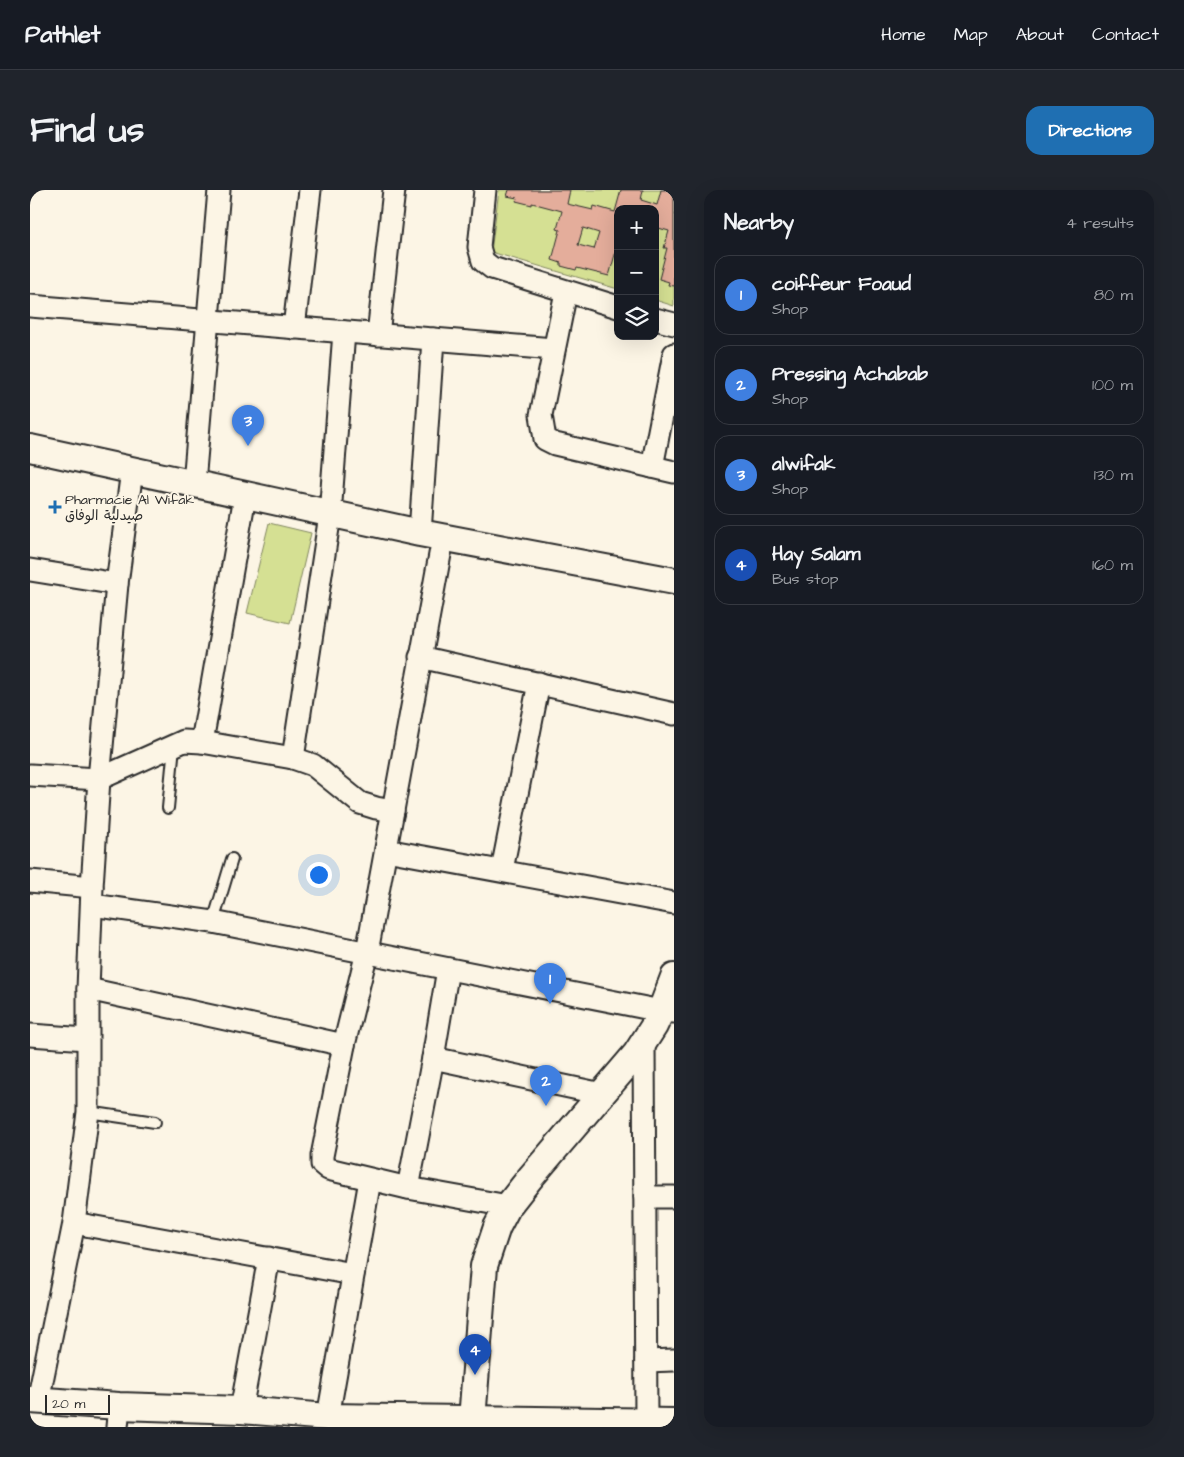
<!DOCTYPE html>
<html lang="en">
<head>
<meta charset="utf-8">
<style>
	body { margin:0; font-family:"Architects Daughter","Playpen Sans Arabic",sans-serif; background:#20242c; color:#f1f3f6 }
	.controls { position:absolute; right:15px; top:15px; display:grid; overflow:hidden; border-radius:10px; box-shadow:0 5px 20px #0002 }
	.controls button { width:45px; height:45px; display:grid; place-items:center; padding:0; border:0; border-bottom:1px solid #363941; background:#171b24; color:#f1f3f6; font:25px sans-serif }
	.scale { position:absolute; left:15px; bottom:12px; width:65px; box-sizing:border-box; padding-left:5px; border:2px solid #2b2b2b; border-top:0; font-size:14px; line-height:18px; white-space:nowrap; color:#2b2b2b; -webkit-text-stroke:4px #fcf5e5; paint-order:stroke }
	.you { position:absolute; left:288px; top:684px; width:18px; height:18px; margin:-12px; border:4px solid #fff; border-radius:50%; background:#1a73e8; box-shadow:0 0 0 8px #1a73e833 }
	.badge { display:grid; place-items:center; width:32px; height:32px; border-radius:50%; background:#1f6fb2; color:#fff; font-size:16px; font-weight:700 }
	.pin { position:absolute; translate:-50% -41px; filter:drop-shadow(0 1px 2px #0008) }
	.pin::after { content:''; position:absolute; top:26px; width:18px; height:15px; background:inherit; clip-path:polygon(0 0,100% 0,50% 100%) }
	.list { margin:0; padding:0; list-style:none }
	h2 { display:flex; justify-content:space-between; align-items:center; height:65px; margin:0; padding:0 20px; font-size:21px }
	h2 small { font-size:16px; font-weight:400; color:#9ea1a6 }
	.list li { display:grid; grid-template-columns:32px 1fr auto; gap:15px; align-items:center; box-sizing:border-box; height:80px; margin:0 10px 10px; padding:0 10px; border:1px solid #363941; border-radius:15px }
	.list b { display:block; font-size:19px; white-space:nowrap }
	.list p { margin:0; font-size:16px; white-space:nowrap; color:#9ea1a6 }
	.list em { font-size:16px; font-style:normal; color:#9ea1a6 }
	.icon { flex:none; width:28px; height:28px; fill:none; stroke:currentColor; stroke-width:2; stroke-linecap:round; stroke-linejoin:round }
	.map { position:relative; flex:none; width:644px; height:1237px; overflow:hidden; border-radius:15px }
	header { display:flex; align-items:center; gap:30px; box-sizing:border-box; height:70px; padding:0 25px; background:#171b24; border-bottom:1px solid #363941 }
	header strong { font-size:24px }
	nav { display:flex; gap:28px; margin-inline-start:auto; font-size:18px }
	.intro { display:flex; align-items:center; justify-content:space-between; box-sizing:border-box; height:120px; padding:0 30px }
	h1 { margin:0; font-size:35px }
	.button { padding:12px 22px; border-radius:15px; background:#1f6fb2; color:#fff; font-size:18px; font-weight:700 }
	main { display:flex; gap:30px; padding:0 30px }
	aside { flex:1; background:#171b24; border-radius:15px; box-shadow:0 5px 20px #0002 }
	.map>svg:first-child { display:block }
</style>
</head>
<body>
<header>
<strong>Pathlet</strong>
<nav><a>Home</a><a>Map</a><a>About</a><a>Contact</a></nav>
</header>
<div class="intro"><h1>Find us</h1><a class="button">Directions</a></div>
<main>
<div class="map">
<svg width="644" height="1237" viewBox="0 0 644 1237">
	<rect width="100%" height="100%" fill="#fcf5e5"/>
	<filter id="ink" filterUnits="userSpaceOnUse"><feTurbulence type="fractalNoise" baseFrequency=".02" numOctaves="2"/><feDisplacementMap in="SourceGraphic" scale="10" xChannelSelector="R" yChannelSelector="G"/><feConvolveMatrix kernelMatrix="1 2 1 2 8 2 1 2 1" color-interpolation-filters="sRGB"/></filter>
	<g filter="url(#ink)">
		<g fill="#d5e093" stroke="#80865f">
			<path d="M469 0H644V116L625 110V19H588V99L461 62Z"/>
			<path d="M239 333 281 343 260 433 217 423Z"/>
		</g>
		<path fill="#e4ad9b" stroke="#2b2b2b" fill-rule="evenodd" d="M479 0H540L537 14 563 20 564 16 585 22 591 0H613L611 10 627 15 631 0H644V96L638 95 639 92 629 89 637 58H634L639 41 625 37V19H588V54L579 86 547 78 546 80 531 76V73L522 70 530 40 527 39 532 21 502 13V15L486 11 487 8 477 6ZM553 38 569 43 564 59 548 55Z"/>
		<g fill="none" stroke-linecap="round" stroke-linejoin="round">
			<defs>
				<g id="service">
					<path d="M138 618 144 556"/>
					<path d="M183 732 202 669"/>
					<path d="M58 922 125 932"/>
				</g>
				<g id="minor">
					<path d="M455 0 449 57 453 71 462 78 588 117"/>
					<path d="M536 102 511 225 515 249 525 254 644 282"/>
					<path d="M0 116 524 159"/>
					<path d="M625 129 644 134"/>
					<path d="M264 138 280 0"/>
					<path d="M348 145 364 0"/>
					<path d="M622 277 644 164"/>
					<path d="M164 293 189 0"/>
					<path d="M390 343 403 149"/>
					<path d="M413 348 337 762 314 855 292 966V974L298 979 378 998 478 1016"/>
					<path d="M0 380 87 394"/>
					<path d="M390 467 644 524"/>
					<path d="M172 552 215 306"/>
					<path d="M263 568 300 325 314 142"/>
					<path d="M0 585 69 589 154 551 172 552 263 568 283 575 330 613 346 618 363 621"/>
					<path d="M356 660 644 713"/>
					<path d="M472 680 509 493"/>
					<path d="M0 691 62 697"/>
					<path d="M62 715 183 732 631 821 644 822"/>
					<path d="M58 799 314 855"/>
					<path d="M0 845 57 849"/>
					<path d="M614 852 616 1231"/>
					<path d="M403 868 572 904"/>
					<path d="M378 998 403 868 418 779"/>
					<path d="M615 1007H644"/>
					<path d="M44 1033 323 1084"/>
					<path d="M616 1171 644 1170"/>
					<path d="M8 1211 44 1033 58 922V799L62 697 69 589 87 394 102 280"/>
					<path d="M211 1220 239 1068"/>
					<path d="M298 1227 340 990"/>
					<path d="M87 1237 89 1216"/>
				</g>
				<g id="tertiary">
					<path d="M0 258 390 343 644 391"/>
					<path d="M0 1210 89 1216 211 1220 298 1227 644 1232"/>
					<path d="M442 1230 454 1076 467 1037 478 1016 500 988 606 864 624 836 631 821 644 787"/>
				</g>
			</defs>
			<use href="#service" stroke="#2b2b2b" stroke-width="14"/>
			<use href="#minor" stroke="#2b2b2b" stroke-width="25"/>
			<use href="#tertiary" stroke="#2b2b2b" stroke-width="30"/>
			<use href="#service" stroke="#fcf5e5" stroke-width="10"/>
			<use href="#minor" stroke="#fcf5e5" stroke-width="21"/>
			<use href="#tertiary" stroke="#fcf5e5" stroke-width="26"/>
		</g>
	</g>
	<path fill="#1f6fb2" stroke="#fcf5e5" stroke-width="2" d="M22.5 309.5h5v5h5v5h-5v5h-5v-5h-5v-5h5z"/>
	<g text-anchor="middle" stroke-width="4" stroke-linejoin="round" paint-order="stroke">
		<g font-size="14" fill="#2b2b2b" stroke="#fcf5e5" text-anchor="start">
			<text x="35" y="314">Pharmacie Al Wifak<tspan x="35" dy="16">صيدلية الوفاق</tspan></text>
		</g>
	</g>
</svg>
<div class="controls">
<button>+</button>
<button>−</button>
<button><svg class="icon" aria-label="layers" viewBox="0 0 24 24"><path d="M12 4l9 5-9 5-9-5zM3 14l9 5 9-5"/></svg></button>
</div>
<div class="scale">20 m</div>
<div class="you"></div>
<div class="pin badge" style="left:520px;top:814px;background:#3f7fe0">1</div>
<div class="pin badge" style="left:516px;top:916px;background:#3f7fe0">2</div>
<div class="pin badge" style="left:218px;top:256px;background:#3f7fe0">3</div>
<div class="pin badge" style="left:445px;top:1185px;background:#1a4fb4">4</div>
</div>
<aside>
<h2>Nearby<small>4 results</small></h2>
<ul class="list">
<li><span class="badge" style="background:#3f7fe0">1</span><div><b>coiffeur Foaud</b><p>Shop</p></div><em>80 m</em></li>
<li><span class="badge" style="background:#3f7fe0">2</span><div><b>Pressing Achabab</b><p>Shop</p></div><em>100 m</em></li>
<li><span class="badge" style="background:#3f7fe0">3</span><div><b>alwifak</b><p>Shop</p></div><em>130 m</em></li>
<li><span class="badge" style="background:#1a4fb4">4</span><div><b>Hay Salam</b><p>Bus stop</p></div><em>160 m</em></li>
</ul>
</aside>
</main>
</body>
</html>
